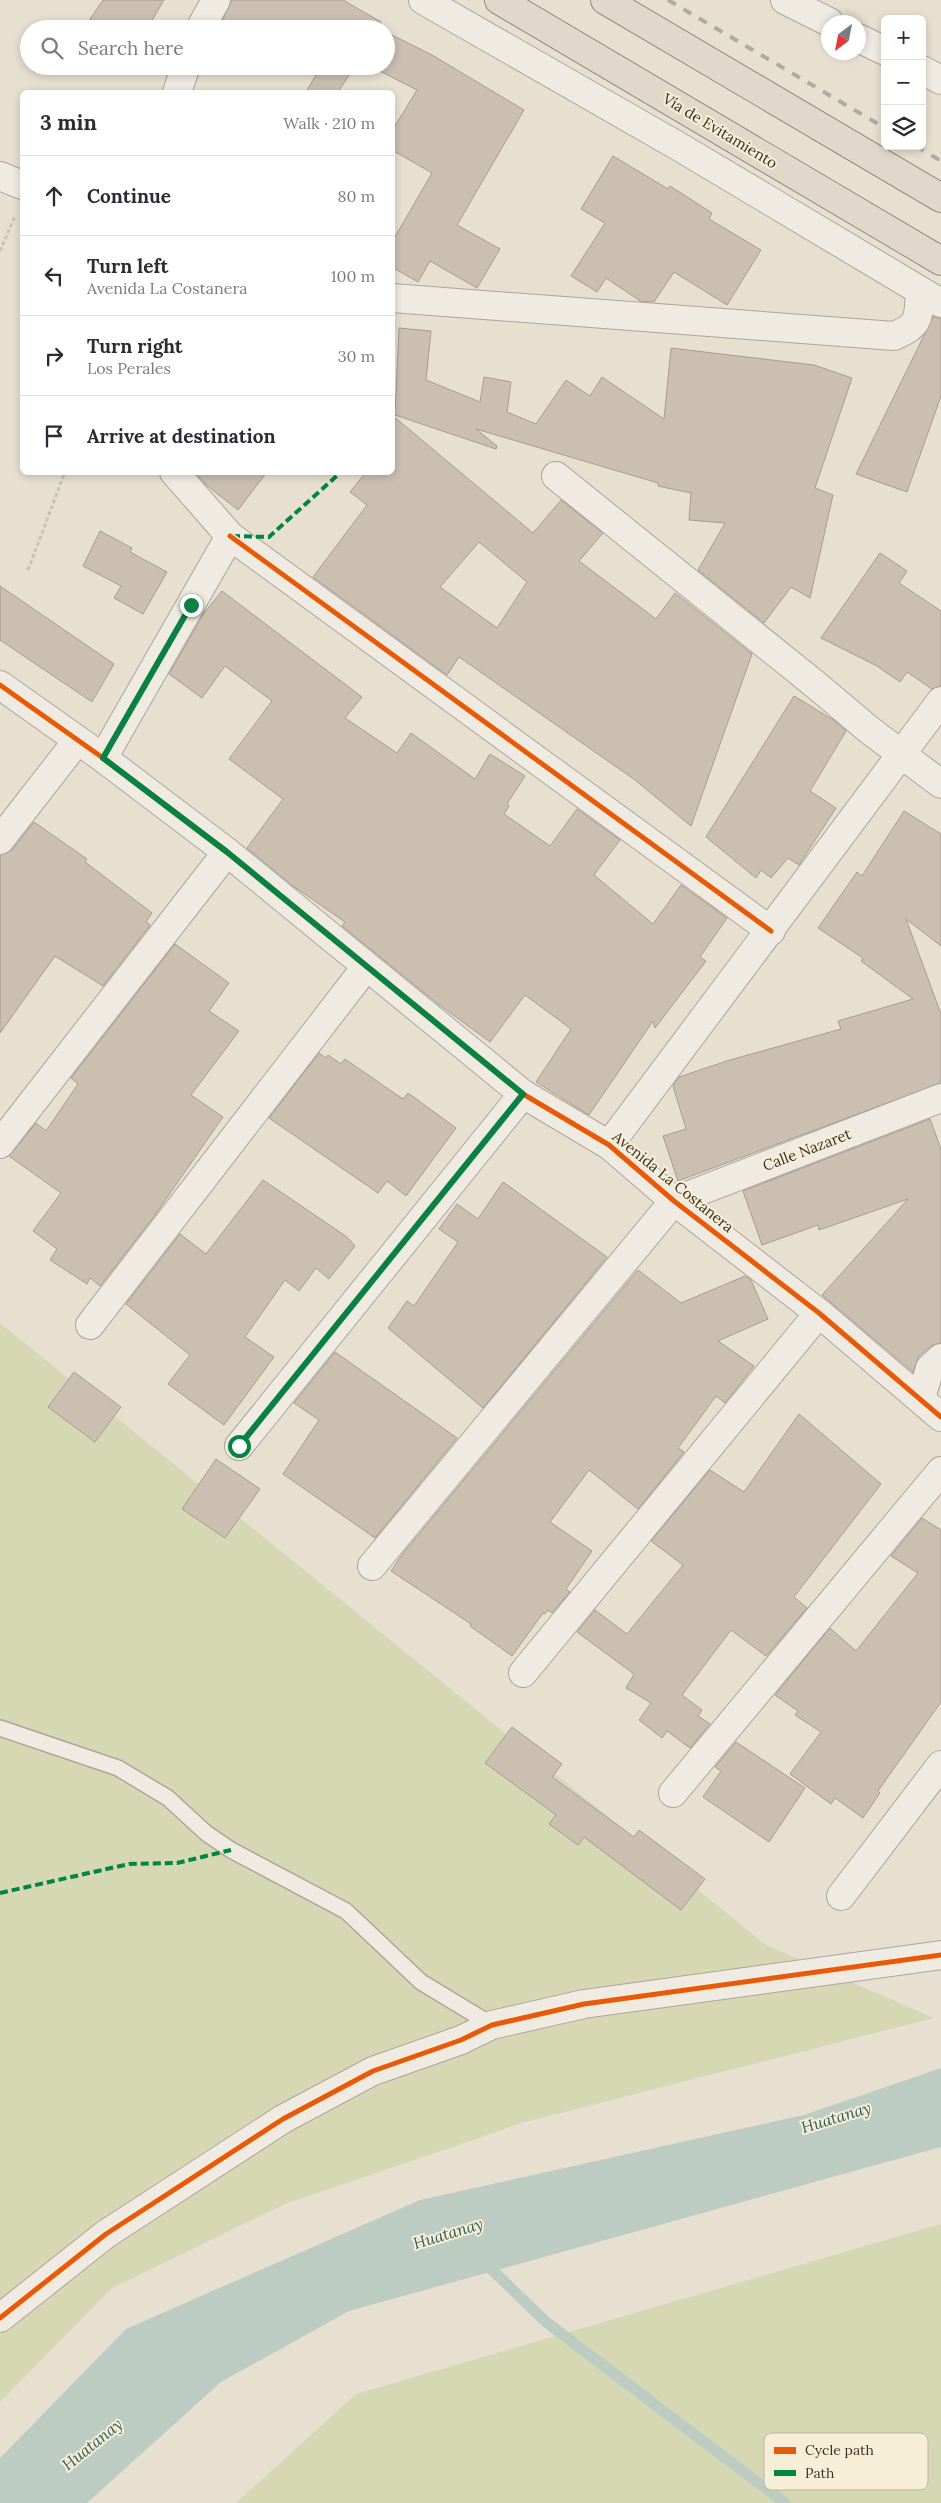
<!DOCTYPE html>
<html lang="en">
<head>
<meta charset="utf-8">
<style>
	body { margin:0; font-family:Lora,serif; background:#f7f7f7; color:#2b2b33 }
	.controls { position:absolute; right:15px; top:15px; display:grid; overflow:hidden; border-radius:8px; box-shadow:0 2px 8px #0003 }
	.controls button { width:45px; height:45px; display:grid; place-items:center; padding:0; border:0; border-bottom:1px solid #e1e1e2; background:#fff; color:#2b2b33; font:25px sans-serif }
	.compass { position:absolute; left:821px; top:15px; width:45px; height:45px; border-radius:50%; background:#fff; box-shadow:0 2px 8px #0003; rotate:212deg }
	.stop { position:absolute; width:15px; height:15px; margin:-11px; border:4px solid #0b8043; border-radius:50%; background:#fff }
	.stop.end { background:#0b8043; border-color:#fff; box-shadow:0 1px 5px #0008 }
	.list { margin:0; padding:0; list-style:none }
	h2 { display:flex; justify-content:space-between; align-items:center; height:65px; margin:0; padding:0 20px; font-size:21px }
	h2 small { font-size:16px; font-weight:400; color:#7c7c81 }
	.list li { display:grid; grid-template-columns:32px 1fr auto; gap:15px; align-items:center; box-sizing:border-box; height:80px; padding:0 20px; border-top:1px solid #e1e1e2 }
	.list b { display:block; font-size:19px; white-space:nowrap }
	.list p { margin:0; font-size:16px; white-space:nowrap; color:#7c7c81 }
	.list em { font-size:16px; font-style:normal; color:#7c7c81 }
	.icon { flex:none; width:28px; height:28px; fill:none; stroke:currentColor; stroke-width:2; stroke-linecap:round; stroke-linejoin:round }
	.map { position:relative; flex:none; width:941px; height:2503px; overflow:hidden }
	.search { position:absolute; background:#fff; box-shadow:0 2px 8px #0003; left:20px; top:20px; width:375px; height:55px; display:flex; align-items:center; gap:12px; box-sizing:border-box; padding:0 18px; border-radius:28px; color:#7c7c81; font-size:19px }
	.panel { position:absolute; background:#fff; box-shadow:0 2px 8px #0003; left:20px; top:90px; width:375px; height:385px; border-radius:8px }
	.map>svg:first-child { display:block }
</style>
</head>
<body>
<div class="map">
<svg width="941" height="2503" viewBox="0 0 941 2503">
	<rect width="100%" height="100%" fill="#e7e0d1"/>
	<g fill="#d6d7b3">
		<path d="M0 1323 766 1945 934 2018 525 2122 285 2204 112 2288 0 2402Z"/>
		<path d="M941 2224V2503H236L356 2394Z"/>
	</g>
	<path fill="#bcccc2" d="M941 2068V2147L349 2311 221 2382 87 2503H0V2458L126 2329 420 2200 804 2115Z"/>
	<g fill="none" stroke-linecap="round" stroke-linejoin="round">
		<path stroke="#bcccc2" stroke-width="11" d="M484 2262 546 2322 785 2503"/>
	</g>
	<g fill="#cbbfb2" stroke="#a89c90" fill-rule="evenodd">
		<path d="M103 0H164L147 29H106L90 19Z"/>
		<path d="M232 0H343L381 22 378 27 381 29H218Z"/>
		<path d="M386 32 432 55 524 110 457 225 500 249 477 288 430 261 418 282 392 267V242L432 173 392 150V131L417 90 370 66H386Z"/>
		<path d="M321 66H355L338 92H306Z"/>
		<path d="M613 156 668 189 670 186 712 213 709 219 761 250 727 305 674 272 654 302 640 301 606 278 597 292 571 276 605 223 581 209Z"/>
		<path d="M933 317 941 319V396L907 492 856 474Z"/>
		<path d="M399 328 431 331 426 380 480 402 484 377 511 382 507 412 536 424 566 380 590 396 602 377 664 419 671 348 814 365 852 378 815 488 833 495 810 598 791 587 764 623 698 570 725 523 689 520 691 493 658 486V483L476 429 497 446 496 449 395 415Z"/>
		<path d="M392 415 533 533 561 500 603 533 579 561 656 619 675 593 752 654 691 826 635 780 459 657 447 675 313 577 367 505 350 492 366 472H392ZM479 542 527 582 497 628 440 587Z"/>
		<path d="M195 472H267L238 510 205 484Z"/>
		<path d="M100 531 132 548 130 552 167 572 143 614 114 598 121 586 83 566Z"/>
		<path d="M880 553 907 571 899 583 941 611V686L932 689 907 672 900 682 877 666 821 638Z"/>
		<path d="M0 586 114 664 92 702 0 640Z"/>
		<path d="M222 591 362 697 345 718 397 753 411 733 475 779 490 754 525 776 507 804 509 806 504 814 550 846 577 809 620 840 594 875 653 924 681 885 727 918 700 957 706 961 655 1028 653 1021 589 1115 536 1082 571 1029 525 995 490 1042 438 1004 342 926 345 922 293 886 247 848 283 799 229 759 272 701 225 666 202 698 169 674 204 613Z"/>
		<path d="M794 696 835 721 846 731 810 791 836 808 799 865 788 858 771 878 761 870 756 878 706 837Z"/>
		<path d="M904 811 941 834V946L906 919 941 1014V1083L678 1181 663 1136 686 1129 673 1086 679 1077 730 1060 841 1029 838 1021 913 999 861 961 863 958 818 928 857 872 862 876Z"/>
		<path d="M34 822 87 859 85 862 152 913 146 922 150 925 103 986 55 956 0 1033V855L12 850Z"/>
		<path d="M175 944 229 983 209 1011 239 1031 191 1095 223 1117 155 1215 100 1286 90 1278 87 1284 50 1260 57 1249 33 1231 61 1193 9 1156 36 1123 46 1131 78 1084 71 1078Z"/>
		<path d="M319 1053 326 1058 328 1055 341 1064 345 1059 403 1099 408 1093 456 1128 406 1196 387 1181 378 1193 269 1118Z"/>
		<path d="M930 1119 941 1149V1343L931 1346 919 1356 913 1372 822 1295 908 1199 819 1230 818 1225 762 1245 743 1191Z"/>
		<path d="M263 1180 347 1237 355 1246 329 1279 316 1268 299 1291 285 1280 245 1337 274 1357 224 1425 168 1384 190 1355 126 1304 180 1234 206 1254Z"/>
		<path d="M503 1182 607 1257 483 1408 388 1328 407 1301 414 1306 458 1242 439 1229 457 1204 478 1219Z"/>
		<path d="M638 1270 681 1303 745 1276 751 1280 768 1319 718 1341 754 1366 725 1403 716 1396 678 1448 684 1452 638 1509 589 1470 550 1522 592 1551 566 1589 570 1592 552 1613 548 1610 545 1614 543 1613 512 1656 470 1626 471 1624 391 1571 401 1556Z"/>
		<path d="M335 1352 457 1438 375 1538 283 1474 319 1420 294 1403Z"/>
		<path d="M74 1372 121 1407 95 1442 48 1407Z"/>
		<path d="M799 1414 881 1484 794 1597 807 1608 766 1656 731 1630 682 1695 702 1710 698 1716 710 1724 690 1748 667 1731 662 1738 639 1720 651 1703 626 1688 634 1674 577 1632 595 1610 627 1634 683 1565 651 1541 710 1470 744 1492Z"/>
		<path d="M216 1459 260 1489 225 1538 182 1509Z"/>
		<path d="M922 1518 941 1530V1702L878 1791 880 1793 863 1818 835 1798 831 1804 790 1774 821 1732 795 1715 798 1711 775 1695 830 1628 856 1651 918 1573 891 1556Z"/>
		<path d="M512 1727 562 1764 552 1777 634 1837 639 1830 705 1879 681 1910 584 1837 578 1845 549 1824 556 1815 485 1763Z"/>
		<path d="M736 1742 805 1788 769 1842 703 1797 721 1771 715 1767Z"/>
	</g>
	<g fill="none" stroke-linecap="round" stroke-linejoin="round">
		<defs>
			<path id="service" d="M0 1728 118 1768 168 1798 206 1833 231 1850 346 1911 421 1982 492 2025"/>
			<g id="minor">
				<path d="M423 0 678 146 941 303"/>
				<path d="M785 0 829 22"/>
				<path d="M200 29 216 0"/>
				<path d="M858 38 885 51"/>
				<path d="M922 70 941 80"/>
				<path d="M177 92 186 66"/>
				<path d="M0 176 22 185"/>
				<path d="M392 298 894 336C921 325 918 318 920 291"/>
				<path d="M556 476 816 685 868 729 941 784"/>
				<path d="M230 536 771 931"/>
				<path d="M0 685 103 758 227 852 523 1094 609 1145 674 1201 819 1313 941 1417"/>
				<path d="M103 758 230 536 174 472"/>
				<path d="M0 840 77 741"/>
				<path d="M0 1144 227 852"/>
				<path d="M609 1145 941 701"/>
				<path d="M90 1325 366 967"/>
				<path d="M921 1398 930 1368 941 1358"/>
				<path d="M239 1446 523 1094"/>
				<path d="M372 1566 674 1201 941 1098"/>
				<path d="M523 1673 819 1313"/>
				<path d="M673 1793 941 1471"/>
				<path d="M841 1896 941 1765"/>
				<path d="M0 2318 106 2234 283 2119 373 2071 461 2040 492 2025 584 2004 941 1955"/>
			</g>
			<g id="trunk">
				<path d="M499 0 941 261"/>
				<path d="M605 0 941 198"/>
			</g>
		</defs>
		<use href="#service" stroke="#ada599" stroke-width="18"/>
		<use href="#minor" stroke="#ada599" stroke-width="30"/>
		<use href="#trunk" stroke="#928b80" stroke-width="30"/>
		<g stroke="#c8c2b9" stroke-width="3" stroke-dasharray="4 2.5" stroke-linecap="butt">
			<path d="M0 251 15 216"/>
			<path d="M28 570 65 472"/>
		</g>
		<use href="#service" stroke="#efebe3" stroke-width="15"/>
		<use href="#minor" stroke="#efebe3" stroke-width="28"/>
		<use href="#trunk" stroke="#e0d9cb" stroke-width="28"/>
		<g stroke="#afaaa2" stroke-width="4" stroke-dasharray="9 9" stroke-linecap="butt">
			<path d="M668 0 885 128"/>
			<path d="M916 146 941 161"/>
		</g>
		<g stroke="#00873e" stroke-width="4" stroke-dasharray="8 4" stroke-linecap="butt">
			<path d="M232 536 269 537 341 472"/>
			<path d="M0 1893 129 1864 177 1863 231 1850"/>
		</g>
		<defs>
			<g id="cycleway">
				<path d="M230 536 771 931"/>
				<path d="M0 685 103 758 227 852 523 1094 609 1145 674 1201 819 1313 941 1417"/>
				<path d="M0 2318 106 2234 283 2119 373 2071 461 2040 492 2025 584 2004 941 1955"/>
			</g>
		</defs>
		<use href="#cycleway" stroke="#f7eed8" stroke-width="8"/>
		<use href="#cycleway" stroke="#e8590c" stroke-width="5"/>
	</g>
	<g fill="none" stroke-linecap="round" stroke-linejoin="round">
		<path stroke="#0b8043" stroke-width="6" d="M191 605 103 758 227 852 523 1094 239 1446"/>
	</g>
	<g text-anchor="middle" stroke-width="4" stroke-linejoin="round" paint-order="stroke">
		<g font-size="15" fill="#3d2e20" stroke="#f7eed8">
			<text transform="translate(720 131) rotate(31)" y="5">Vía de Evitamiento</text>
			<text transform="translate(807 1150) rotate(-21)" y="5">Calle Nazaret</text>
			<text transform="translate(673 1182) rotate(39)" y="5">Avenida La Costanera</text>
		</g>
		<g font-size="16" font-style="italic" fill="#2f5d5a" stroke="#f7eed8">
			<text transform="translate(836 2117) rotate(-17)" y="6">Huatanay</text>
			<text transform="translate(448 2233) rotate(-17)" y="6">Huatanay</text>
			<text transform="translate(92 2444) rotate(-39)" y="6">Huatanay</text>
		</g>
	</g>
	<rect x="764" y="2433" width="164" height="57" rx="8" fill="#f7eed8" stroke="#bfb4a1" stroke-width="1"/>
	<rect x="774" y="2447" width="22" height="7" fill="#e8590c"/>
	<rect x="774" y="2470" width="22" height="6" fill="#00873e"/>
	<g font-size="14" fill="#3d2e20">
		<text x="805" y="2455">Cycle path</text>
		<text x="805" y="2478">Path</text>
	</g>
</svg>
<div class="controls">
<button>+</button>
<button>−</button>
<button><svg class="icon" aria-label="layers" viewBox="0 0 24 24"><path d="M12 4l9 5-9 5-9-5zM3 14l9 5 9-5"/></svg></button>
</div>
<svg class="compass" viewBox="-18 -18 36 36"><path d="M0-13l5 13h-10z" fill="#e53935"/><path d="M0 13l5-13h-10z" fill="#7c7c81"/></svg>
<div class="stop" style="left:239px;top:1446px"></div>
<div class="stop end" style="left:191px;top:605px"></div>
<div class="search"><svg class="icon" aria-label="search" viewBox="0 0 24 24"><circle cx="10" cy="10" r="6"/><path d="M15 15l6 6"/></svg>Search here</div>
<section class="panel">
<h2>3 min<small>Walk · 210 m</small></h2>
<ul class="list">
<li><svg class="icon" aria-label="ahead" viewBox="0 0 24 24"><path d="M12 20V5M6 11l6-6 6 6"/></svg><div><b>Continue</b></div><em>80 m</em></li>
<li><svg class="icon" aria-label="left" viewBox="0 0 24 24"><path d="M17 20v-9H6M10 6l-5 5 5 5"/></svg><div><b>Turn left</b><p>Avenida La Costanera</p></div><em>100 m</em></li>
<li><svg class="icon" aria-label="right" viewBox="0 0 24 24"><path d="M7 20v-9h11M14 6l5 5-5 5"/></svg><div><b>Turn right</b><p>Los Perales</p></div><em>30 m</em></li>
<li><svg class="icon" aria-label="arrive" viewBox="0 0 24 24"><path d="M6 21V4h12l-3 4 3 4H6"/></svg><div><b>Arrive at destination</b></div></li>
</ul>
</section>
</div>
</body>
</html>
